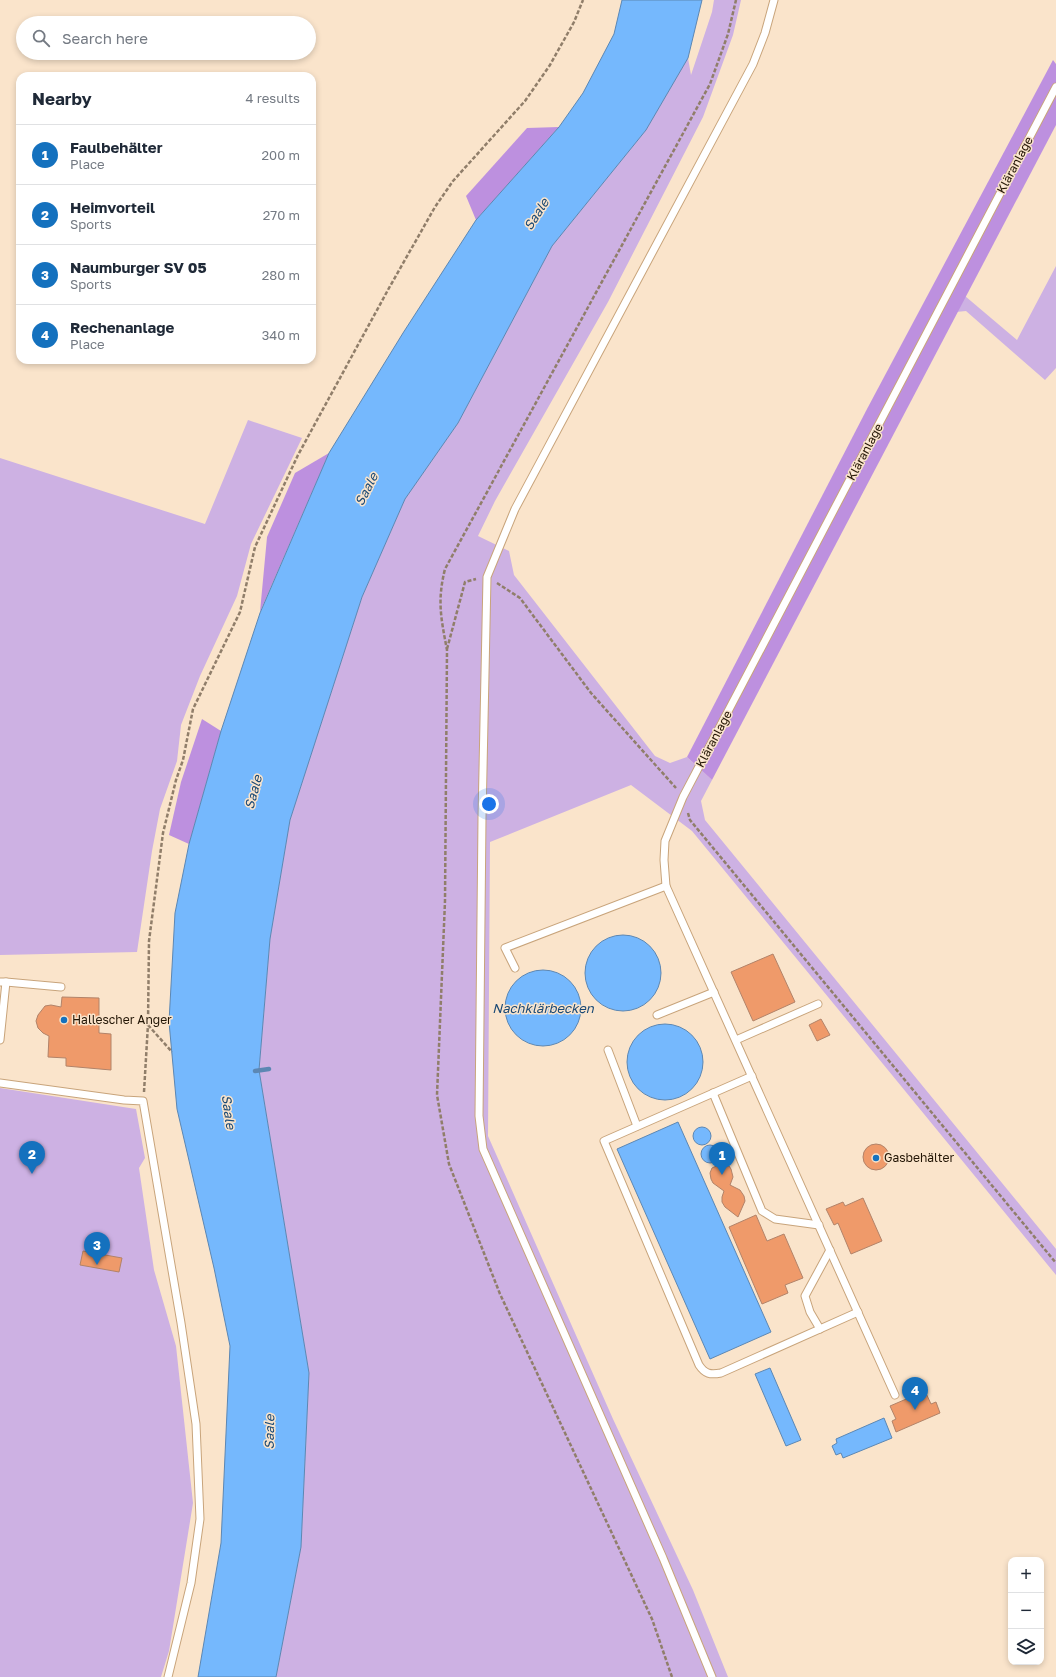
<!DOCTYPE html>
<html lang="en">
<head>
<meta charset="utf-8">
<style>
	body { margin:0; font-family:"Golos Text",sans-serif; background:#f2f2f3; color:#1f2937 }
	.controls { position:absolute; right:12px; bottom:12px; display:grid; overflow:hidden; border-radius:8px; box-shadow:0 2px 6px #0003 }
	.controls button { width:36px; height:36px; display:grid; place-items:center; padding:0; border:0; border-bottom:1px solid #e0e1e3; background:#fff; color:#1f2937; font:20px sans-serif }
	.you { position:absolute; left:489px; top:804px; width:14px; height:14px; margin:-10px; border:3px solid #fff; border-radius:50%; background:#1a73e8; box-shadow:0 0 0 6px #1a73e833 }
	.badge { display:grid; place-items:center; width:26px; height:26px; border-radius:50%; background:#1471be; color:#fff; font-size:13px; font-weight:700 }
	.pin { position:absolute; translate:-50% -33px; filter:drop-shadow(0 1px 2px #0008) }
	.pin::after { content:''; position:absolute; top:21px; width:14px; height:12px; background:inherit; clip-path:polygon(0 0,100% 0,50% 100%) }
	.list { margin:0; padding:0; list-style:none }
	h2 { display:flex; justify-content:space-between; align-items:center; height:52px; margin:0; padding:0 16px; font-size:17px }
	h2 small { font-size:13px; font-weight:400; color:#747a83 }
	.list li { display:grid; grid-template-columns:26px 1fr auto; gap:12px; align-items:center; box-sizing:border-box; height:60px; padding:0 16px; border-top:1px solid #e0e1e3 }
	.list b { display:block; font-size:15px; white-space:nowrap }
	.list p { margin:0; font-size:13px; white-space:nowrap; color:#747a83 }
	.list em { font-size:13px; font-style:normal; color:#747a83 }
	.icon { flex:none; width:22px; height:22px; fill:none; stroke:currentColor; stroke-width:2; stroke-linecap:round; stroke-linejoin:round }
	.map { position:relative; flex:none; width:1056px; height:1677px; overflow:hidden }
	.search { position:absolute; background:#fff; box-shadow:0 2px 6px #0003; left:16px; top:16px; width:300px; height:44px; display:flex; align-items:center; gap:10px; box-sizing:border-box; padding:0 14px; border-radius:22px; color:#747a83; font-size:15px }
	.panel { position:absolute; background:#fff; box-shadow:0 2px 6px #0003; left:16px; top:72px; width:300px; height:292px; border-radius:12px }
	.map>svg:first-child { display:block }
</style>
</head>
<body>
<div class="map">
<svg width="1056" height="1677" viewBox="0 0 1056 1677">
	<rect width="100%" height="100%" fill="#fae4cb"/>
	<g fill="#cdb1e3">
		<path d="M714 0H741L733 35 703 117 608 302 495 501 478 536 509 551 514 575 655 756 670 763 687 757 712 780 701 801 705 820 1056 1249V1275L692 831 631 785 490 842 488 1136 613 1419 693 1590 728 1677H276L301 1547 309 1373 259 1070 270 939 290 820 362 597 405 499 458 423 552 246 646 130 688 58 691 75 712 12Z"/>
		<path d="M1056 266V368L1045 380 966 311 956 312 965 296 1017 340Z"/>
		<path d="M248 420 302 438 251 544 237 596 200 676 181 725 177 761 160 809 152 851 137 952 0 955V458L205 524Z"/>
		<path d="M0 1088 136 1109 145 1158 139 1168 154 1270 176 1346 193 1503 169 1651 161 1677H0Z"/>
	</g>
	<g fill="#bd90df">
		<path d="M1053 60 1056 64V125L712 780 687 757 867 409Z"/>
		<path d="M559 127 476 220 466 196 527 128Z"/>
		<path d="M329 453 260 612 267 537 295 473Z"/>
		<path d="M202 719 221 731 189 844 169 835 181 782Z"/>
	</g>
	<g fill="#75b8fd" stroke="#5c87b3">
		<path d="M622 0H702L688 58 646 130 552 246 458 423 405 499 362 597 290 820 270 939 259 1070 309 1373 301 1547 276 1677H198L221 1543 230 1346 214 1268 177 1109 169 1022 175 913 189 844 221 731 260 613 329 453 403 333 476 220 559 127 583 93 614 34Z"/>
		<circle cx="623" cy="973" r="38"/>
		<circle cx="543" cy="1008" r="38"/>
		<circle cx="665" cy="1062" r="38"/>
		<path d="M678 1122 771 1332 710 1359 617 1149Z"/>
		<circle cx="702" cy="1136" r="9"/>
		<circle cx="710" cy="1154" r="9"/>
		<path d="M770 1368 801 1440 786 1446 755 1374Z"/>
		<path d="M884 1418 892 1438 843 1458 841 1453 836 1455 832 1446 837 1443 836 1439Z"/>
	</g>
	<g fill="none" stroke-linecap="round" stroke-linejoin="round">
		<path stroke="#5c87b3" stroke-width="4.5" d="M255 1071 269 1069"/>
	</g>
	<g fill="#ef9a6a" stroke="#b28369">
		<path d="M773 954 795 1002 753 1021 731 972Z"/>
		<path d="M62 997 99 998V1033L111 1034V1070L66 1066V1058L48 1057 49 1036 43 1033 38 1028 36 1021 38 1015 45 1006 51 1005 61 1007Z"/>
		<path d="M821 1019 830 1035 817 1041 809 1025Z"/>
		<circle cx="876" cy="1157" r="13"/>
		<path d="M721 1164 729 1166 731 1169 733 1177 730 1185 740 1190 744 1196 745 1201 738 1217 725 1207 722 1202V1197L724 1191 713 1183 711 1179 710 1173 712 1168Z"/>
		<path d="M863 1198 882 1241 851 1254 838 1223 834 1225 826 1209 843 1202 845 1206Z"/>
		<path d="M756 1215 767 1241 784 1234 803 1278 785 1285 788 1293 762 1304 729 1227Z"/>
		<path d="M83 1251 122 1258 119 1272 80 1265Z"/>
		<path d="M925 1391 931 1404 936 1402 940 1413 896 1432 892 1421 896 1419 890 1406Z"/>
	</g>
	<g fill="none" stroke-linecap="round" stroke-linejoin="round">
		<defs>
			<g id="lane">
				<path d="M515 968 505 948 666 886"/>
				<path d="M0 982H6L0 1040"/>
				<path d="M6 982 61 987"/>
				<path d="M657 1015 714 992"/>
				<path d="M736 1040 818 1004"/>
				<path d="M608 1050 637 1126"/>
				<path d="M752 1076 604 1141 699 1365C705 1374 710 1375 721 1373L858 1312"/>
				<path d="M0 1083 124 1100 143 1101 181 1323 196 1424 200 1519 191 1583 168 1677"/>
				<path d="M713 1093 762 1211 775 1219 819 1225"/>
				<path d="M820 1329 810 1312 805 1296 830 1250"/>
				<path d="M895 1395 666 886 664 860 665 841 683 797 1056 87"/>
				<path d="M712 1677 663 1558 483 1149 479 1116 482 818 487 577 515 509 753 64 765 33 774 0"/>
			</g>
		</defs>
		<use href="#lane" stroke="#c8a47b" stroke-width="9"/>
		<g stroke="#907e6a" stroke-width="2.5" stroke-dasharray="4 2" stroke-linecap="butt">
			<path d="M497 583 520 598 591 693 676 788"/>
			<path d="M447 649 465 582 476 579"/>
			<path d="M688 813 690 820 1056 1263"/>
			<path d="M148 1025 172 1052"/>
			<path d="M144 1092 148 1024 149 941 163 833 176 780 183 760 193 709 240 612 255 547 298 455 389 288 435 207 453 181 525 101 550 65 574 22 583 0"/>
			<path d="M672 1677 652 1619 500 1294 449 1164 437 1095 445 901 447 650C441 618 437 601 445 569L710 84 728 34 736 0"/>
		</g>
		<use href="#lane" stroke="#fff" stroke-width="7"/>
	</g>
	<g fill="#1471be" stroke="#fae4cb" stroke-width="1.5">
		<circle cx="64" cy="1020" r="4"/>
		<circle cx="876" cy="1158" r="4"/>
	</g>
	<g text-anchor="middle" stroke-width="3" stroke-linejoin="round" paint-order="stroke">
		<g font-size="12" fill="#221505" stroke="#fae4cb">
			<text transform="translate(1015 165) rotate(-62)" y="4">Kläranlage</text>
			<text transform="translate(865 452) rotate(-62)" y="4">Kläranlage</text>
			<text transform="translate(714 739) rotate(-62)" y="4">Kläranlage</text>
		</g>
		<g font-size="12" fill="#221505" stroke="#fae4cb" text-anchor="start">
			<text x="72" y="1024">Hallescher Anger</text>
			<text x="884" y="1162">Gasbehälter</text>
		</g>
		<g font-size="13" font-style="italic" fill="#1a4975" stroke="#fae4cb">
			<text transform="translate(536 214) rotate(-58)" y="5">Saale</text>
			<text transform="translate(366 489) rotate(-63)" y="5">Saale</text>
			<text transform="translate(253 792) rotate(-75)" y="5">Saale</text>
			<text x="543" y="1013">Nachklärbecken</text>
			<text transform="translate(229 1112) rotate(82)" y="5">Saale</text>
			<text transform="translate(269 1432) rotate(-89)" y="5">Saale</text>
		</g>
	</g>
</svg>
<div class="controls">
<button>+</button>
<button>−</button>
<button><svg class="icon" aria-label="layers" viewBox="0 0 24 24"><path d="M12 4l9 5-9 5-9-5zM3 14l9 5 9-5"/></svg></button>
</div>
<div class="you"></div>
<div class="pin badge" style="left:722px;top:1175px">1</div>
<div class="pin badge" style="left:32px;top:1174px">2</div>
<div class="pin badge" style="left:97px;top:1265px">3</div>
<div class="pin badge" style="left:915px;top:1410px">4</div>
<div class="search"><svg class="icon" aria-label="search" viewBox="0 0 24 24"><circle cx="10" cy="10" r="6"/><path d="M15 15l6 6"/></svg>Search here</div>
<section class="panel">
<h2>Nearby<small>4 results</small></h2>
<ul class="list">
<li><span class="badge">1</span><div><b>Faulbehälter</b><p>Place</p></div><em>200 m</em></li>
<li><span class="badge">2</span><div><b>Heimvorteil</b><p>Sports</p></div><em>270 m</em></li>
<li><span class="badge">3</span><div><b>Naumburger SV 05</b><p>Sports</p></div><em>280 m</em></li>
<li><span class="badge">4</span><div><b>Rechenanlage</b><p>Place</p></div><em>340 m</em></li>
</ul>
</section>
</div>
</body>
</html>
